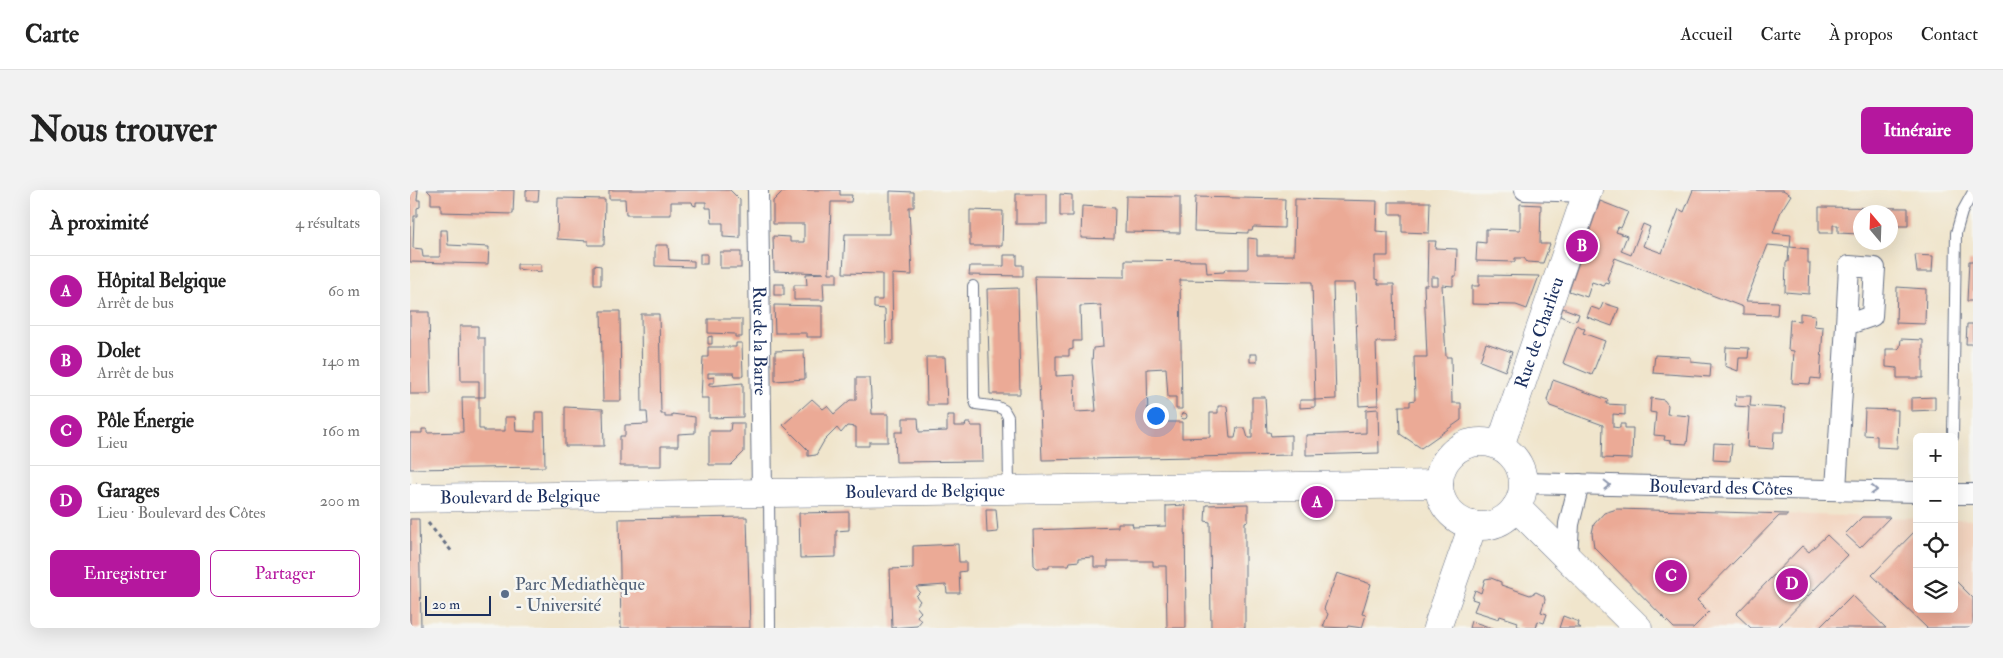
<!DOCTYPE html>
<html lang="fr">
<head>
<meta charset="utf-8">
<style>
	body { margin:0; font-family:"IM FELL Double Pica",serif; background:#f2f2f2; color:#222 }
	.controls { position:absolute; right:15px; bottom:15px; display:grid; overflow:hidden; border-radius:8px; box-shadow:0 5px 20px #0002 }
	.controls button { width:45px; height:45px; display:grid; place-items:center; padding:0; border:0; border-bottom:1px solid #e0e0e0; background:#fff; color:#222; font:25px sans-serif }
	.compass { position:absolute; left:1443px; top:15px; width:45px; height:45px; border-radius:50%; background:#fff; box-shadow:0 5px 20px #0002; rotate:341deg }
	.scale { position:absolute; left:15px; bottom:12px; width:66px; box-sizing:border-box; padding-left:5px; border:2px solid #1b2f5e; border-top:0; font-size:14px; line-height:18px; white-space:nowrap; color:#1b2f5e; -webkit-text-stroke:4px #f6f6f2; paint-order:stroke }
	.you { position:absolute; left:745px; top:225px; width:18px; height:18px; margin:-12px; border:4px solid #fff; border-radius:50%; background:#1a73e8; box-shadow:0 0 0 8px #1a73e833 }
	.badge { display:grid; place-items:center; width:32px; height:32px; border-radius:50%; background:#b5179e; color:#fff; font-size:16px; font-weight:700 }
	.pin { position:absolute; translate:-50% -50%; border:2px solid #fff; box-shadow:0 1px 5px #0006 }
	.list { margin:0; padding:0; list-style:none }
	h2 { display:flex; justify-content:space-between; align-items:center; height:65px; margin:0; padding:0 20px; font-size:21px }
	h2 small { font-size:16px; font-weight:400; color:#767676 }
	.list li { display:grid; grid-template-columns:32px 1fr auto; gap:15px; align-items:center; box-sizing:border-box; height:70px; padding:0 20px; border-top:1px solid #e0e0e0 }
	.list b { display:block; font-size:19px; white-space:nowrap }
	.list p { margin:0; font-size:16px; white-space:nowrap; color:#767676 }
	.list em { font-size:16px; font-style:normal; color:#767676 }
	.actions { display:flex; gap:10px; padding:15px 20px }
	.actions a { flex:1; padding:11px 0; border:1px solid #b5179e; border-radius:8px; text-align:center; font-size:18px; color:#b5179e }
	.actions .main { background:#b5179e; color:#fff }
	.icon { flex:none; width:28px; height:28px; fill:none; stroke:currentColor; stroke-width:2; stroke-linecap:round; stroke-linejoin:round }
	.map { position:relative; flex:none; width:1563px; height:438px; overflow:hidden; border-radius:8px }
	header { display:flex; align-items:center; gap:30px; box-sizing:border-box; height:70px; padding:0 25px; background:#fff; border-bottom:1px solid #e0e0e0 }
	header strong { font-size:24px }
	nav { display:flex; gap:28px; margin-inline-start:auto; font-size:18px }
	.intro { display:flex; align-items:center; justify-content:space-between; box-sizing:border-box; height:120px; padding:0 30px }
	h1 { margin:0; font-size:35px }
	.button { padding:12px 22px; border-radius:8px; background:#b5179e; color:#fff; font-size:18px; font-weight:700 }
	main { display:flex; gap:30px; padding:0 30px }
	aside { flex:1; background:#fff; border-radius:8px; box-shadow:0 5px 20px #0002 }
	.map>svg:first-child { display:block }
</style>
</head>
<body>
<header>
<strong>Carte</strong>
<nav><a>Accueil</a><a>Carte</a><a>À propos</a><a>Contact</a></nav>
</header>
<div class="intro"><h1>Nous trouver</h1><a class="button">Itinéraire</a></div>
<main>
<aside>
<h2>À proximité<small>4 résultats</small></h2>
<ul class="list">
<li><span class="badge">A</span><div><b>Hôpital Belgique</b><p>Arrêt de bus</p></div><em>60 m</em></li>
<li><span class="badge">B</span><div><b>Dolet</b><p>Arrêt de bus</p></div><em>140 m</em></li>
<li><span class="badge">C</span><div><b>Pôle Énergie</b><p>Lieu</p></div><em>160 m</em></li>
<li><span class="badge">D</span><div><b>Garages</b><p>Lieu · Boulevard des Côtes</p></div><em>200 m</em></li>
</ul>
<div class="actions"><a class="main">Enregistrer</a><a>Partager</a></div>
</aside>
<div class="map">
<svg width="1563" height="438" viewBox="0 0 1563 438">
	<rect width="100%" height="100%" fill="#f6f6f2"/>
	<filter id="ink" filterUnits="userSpaceOnUse"><feTurbulence type="fractalNoise" baseFrequency=".02" numOctaves="2"/><feDisplacementMap in="SourceGraphic" scale="10" xChannelSelector="R" yChannelSelector="G"/><feConvolveMatrix kernelMatrix="1 2 1 2 8 2 1 2 1" color-interpolation-filters="sRGB"/></filter>
	<filter id="wash" filterUnits="userSpaceOnUse"><feTurbulence type="fractalNoise" baseFrequency=".0096" numOctaves="4" result="noise"/><feDisplacementMap in="SourceGraphic" scale="20" xChannelSelector="R" yChannelSelector="G"/><feGaussianBlur stdDeviation="1.12" result="paint"/><feColorMatrix in="noise" values="0 0 0 0 0 0 0 0 0 0 0 0 0 0 0 0 0 1.4 0 .05"/><feComposite in="paint" operator="in"/></filter>
	<g filter="url(#wash)">
		<rect width="100%" height="100%" fill="#f0e5cc"/>
		<path fill="#f3d4bf" d="M1207 319 1507 328V419H1544V329L1563 330V438H1264L1184 357 1182 343 1184 334 1194 323Z"/>
		<g id="blocks">
			<g fill="#ebaa96" fill-rule="evenodd">
				<path d="M0 0H8L7 10H10V17L7 18V26H4L3 58 12 59 13 67H30V40H37L38 55 79 57 78 74 0 72Z"/>
				<path d="M17 0H104L103 24 31 22V14H21V4Z"/>
				<path d="M116 0H129L128 11H116Z"/>
				<path d="M199 0H320L330 10V48L313 47V33H302L301 18H296V12H286V16L283 15 282 12H261V25H216L215 9H199Z"/>
				<path d="M377 0H430V5H442L441 12H421L419 83H427V92H413L414 110H384V95H397L396 84 414 83 364 81 363 46 380 47V52H394V34H363V11L371 3Z"/>
				<path d="M1283 0H1373L1381 5 1371 21 1363 43 1381 45 1380 57 1398 59V73H1400L1399 104 1375 102 1376 72H1378L1379 57 1358 55 1336 111 1368 112 1367 125 1333 124V117L1205 68 1197 89 1200 91 1199 94 1196 93 1194 96 1182 92 1177 107 1159 101 1190 11 1218 22 1211 38 1208 37 1206 42 1217 46 1211 61 1221 65 1233 34 1240 37 1233 56 1252 63 1269 19 1274 22Z"/>
				<path d="M480 1 504 2V17H499L502 85 482 84 483 154H476L475 119 464 118V110H472V84L433 83 435 44H480Z"/>
				<rect x="606" y="4" width="31" height="30"/>
				<path d="M650 4 662 5V26H650Z"/>
				<path d="M716 6 770 7V43L715 42Z"/>
				<path d="M785 7 875 9 874 38 843 37 842 41H838V43L784 41Z"/>
				<path d="M148 8 195 9 194 55H178V51L147 49Z"/>
				<path d="M885 9 967 11 966 41 978 42V66H965V89L968 90V94H984L985 152H966L968 215 949 216 945 93H923L926 209 905 210 902 92 770 90 772 219H766V207H758L756 178 737 179 738 232H772V248L800 247V223H808V216H817L820 248H825L827 238H835L838 248H842V207H855L857 242H860L861 246 881 245V265L632 270 625 86 715 87V70L796 71 797 83 814 82 815 79H838V48L847 49V65H884ZM691 115 693 157 683 158 682 172 686 221 665 222 664 185 646 186V166H659V160L663 159V151H671L670 116Z"/>
				<path d="M979 12H1020L1019 43 992 42V24H979Z"/>
				<path d="M1110 14 1131 15 1130 54H1140L1133 73 1117 72 1114 68H1105V72L1066 71 1067 52 1076 53V39L1110 40Z"/>
				<path d="M672 16 705 18 704 49 671 48Z"/>
				<path d="M1409 17 1498 18V36H1480V22H1450V44L1428 43V35H1423V43H1409Z"/>
				<path d="M560 20 593 21 592 56H560Z"/>
				<path d="M1018 51H1026L1025 58 1047 59 1046 86H1043V96L1032 95 1036 167H1041L1042 213H1051V230L1011 258 990 244 989 216H1000V211L1005 210 1004 167H1017L1014 95H1017ZM1021 87H1028V95H1021Z"/>
				<path d="M245 55H258L259 70 284 71V77L245 76Z"/>
				<rect x="310" y="62" width="21" height="16"/>
				<rect x="290" y="64" width="7" height="10"/>
				<path d="M594 65H607V75H613V86L559 85 560 76H594Z"/>
				<path d="M1505 65 1523 66 1522 82H1507Z"/>
				<path d="M1559 71H1563V111H1557Z"/>
				<path d="M107 74H131V82L107 79Z"/>
				<path d="M184 75 191 76V95H184Z"/>
				<path d="M1069 85H1075L1129 86 1117 119 1106 115 1062 114V96H1069Z"/>
				<rect x="364" y="94" width="10" height="11"/>
				<path d="M1487 97 1516 99 1515 134 1486 133Z"/>
				<path d="M608 98 610 204H580L577 99Z"/>
				<path d="M1193 113 1209 118 1202 136 1177 127 1181 117 1190 120Z"/>
				<path d="M364 115 412 116V147H397V143H365Z"/>
				<path d="M1153 118 1169 124 1167 130 1162 131 1150 126Z"/>
				<path d="M191 121H210L211 211H193Z"/>
				<path d="M0 122H19L21 204H0Z"/>
				<path d="M1390 123 1405 125 1404 136 1413 137 1410 189 1401 188 1400 194 1382 193 1384 161 1378 160 1380 130 1390 131Z"/>
				<path d="M231 124H249L251 224H255V227H262V224L285 227V243L268 244V256H251V276H210V246H215V235L238 234 237 222H232Z"/>
				<path d="M298 129H332V147H325V144L298 143Z"/>
				<path d="M1557 134H1563V154H1556Z"/>
				<path d="M1167 135 1175 139 1173 143 1195 151 1182 185 1153 173Z"/>
				<path d="M50 136H68V148H75V207H69V191H51Z"/>
				<path d="M302 146V154H298V147Z"/>
				<path d="M1491 149 1513 150V188H1487V178L1476 177V159H1488L1490 157Z"/>
				<path d="M326 153H332L333 186H325L324 183H298V188L304 187V193H299V196L333 193V227L299 228V208H291L293 167H298V157H326Z"/>
				<path d="M1076 153 1102 162 1095 181 1070 171Z"/>
				<path d="M1316 157 1339 158 1338 168H1329L1328 181 1315 176Z"/>
				<path d="M394 160 395 189 365 191V161Z"/>
				<rect x="840" y="164" width="7" height="8"/>
				<path d="M1245 165 1281 167V172L1301 174 1300 187 1243 183Z"/>
				<path d="M516 167H535L537 215H517Z"/>
				<path d="M446 188H460L462 224H478V252H459V256H446V237L437 236 431 243 427 238 414 251 406 265 398 266V260L373 235 402 209 413 219 417 216 424 224 440 210H446Z"/>
				<path d="M1143 190 1198 210 1196 214 1215 215V225L1203 224V237L1210 238V234H1215V238H1223L1222 269 1192 268 1193 235 1140 216 1137 210Z"/>
				<path d="M1326 206H1341L1340 216 1375 218 1374 242H1364L1363 259 1337 257 1339 217 1325 216Z"/>
				<path d="M52 207H69V239H74V241H95V227H105L106 241 125 242V222H134L135 277 0 279V243H12V239H17V243L53 242Z"/>
				<path d="M1525 207V220L1501 221V208Z"/>
				<path d="M1241 208 1254 210 1258 215 1257 224 1280 226 1277 254 1261 253V251L1254 250 1255 246 1244 245 1246 223 1240 222Z"/>
				<path d="M890 210H905V217L890 218Z"/>
				<path d="M155 217 193 219 194 256H155Z"/>
				<path d="M968 219 969 263 896 265V245L956 243V220Z"/>
				<path d="M1455 219 1488 220 1487 258 1467 257V246L1454 245Z"/>
				<circle cx="774" cy="226" r="3"/>
				<path d="M537 225H544V236H555L556 233H561V236H572L573 271 486 272 485 242H493V228H508L509 242 537 241Z"/>
				<path d="M321 233H334V262L321 275H299V241H320Z"/>
				<path d="M1304 253 1322 254 1320 271 1303 270Z"/>
				<path d="M838 314V331L835 332V438H801L800 332 795 331 796 315Z"/>
				<path d="M775 315 776 438H757L756 376H743V371H698V377H684V367L669 368V371L660 372 659 375H639V378H627L624 375 623 340 708 337V333H722L723 337 756 336V316Z"/>
				<path d="M576 319H586L588 342 577 343Z"/>
				<path d="M1207 319 1377 324V326H1369L1287 410 1299 422 1283 438H1264L1184 357 1182 343 1184 334 1194 323Z"/>
				<path d="M439 322V340L426 341V367L390 368 389 323Z"/>
				<path d="M337 327 340 438H211L209 329Z"/>
				<path d="M1452 327H1480L1450 358 1435 344Z"/>
				<path d="M0 329H9L11 438H0Z"/>
				<path d="M1507 339V419H1544V389L1563 408V438H1517L1462 385Z"/>
				<path d="M1417 345 1438 365 1367 438H1341L1326 424 1392 356 1399 362Z"/>
				<path d="M548 354 549 372H556V381L549 382 550 403H537L536 395 506 397 510 402 506 406 510 411 506 416 511 422 507 426 511 431 507 436 482 438 480 379 503 378V356Z"/>
				<path d="M927 383 961 394 952 424 956 425 952 438 938 436 937 438 913 437 918 424 914 419Z"/>
				<path d="M1081 388 1091 392V395L1120 405 1126 402 1134 406 1135 410 1131 422 1137 424 1134 433 1128 431 1126 438H1113L1107 436 1108 432 1090 426 1089 429 1064 421 1068 411 1062 409 1065 400 1071 403 1075 389Z"/>
				<path d="M1442 405 1476 438H1409Z"/>
				<path d="M1153 426 1169 432 1168 436 1171 438H1149Z"/>
				<path d="M1061 431 1082 438H1059Z"/>
			</g>
		</g>
	</g>
	<g filter="url(#ink)">
		<use href="#blocks" fill-opacity="0" stroke="#666f84" stroke-width="1"/>
		<g fill="none" stroke-linecap="round" stroke-linejoin="round">
			<defs>
				<g id="lane">
					<path d="M563 96 564 207 566 214 588 217 594 220 598 227 599 299"/>
					<path d="M1543 247 1546 43 1552 22 1563 2"/>
					<path d="M359 303 360 438"/>
				</g>
				<g id="street">
					<path id="s1" d="M348 0 352 302"/>
					<path d="M1115 0 1178 2"/>
					<path id="s2" d="M1113 293 1507 302"/>
					<path d="M1426 299 1436 135 1462 126 1465 78 1439 76 1436 135"/>
					<path d="M1544 304H1563"/>
					<path d="M1157 368 1159 334 1169 294"/>
				</g>
				<g id="secondary">
					<path id="s3" d="M0 308 1029 294"/>
					<path d="M1027 438 1063 335"/>
				</g>
				<g id="primary">
					<circle cx="1071" cy="294" r="42"/>
					<path id="s4" d="M1090 256 1178 0"/>
					<path d="M1106 317 1228 438"/>
				</g>
			</defs>
			<use href="#lane" stroke="#666f84" stroke-width="12"/>
			<use href="#street" stroke="#666f84" stroke-width="22"/>
			<use href="#secondary" stroke="#666f84" stroke-width="29"/>
			<use href="#primary" stroke="#666f84" stroke-width="29"/>
			<path stroke="#666f84" stroke-width="3" stroke-dasharray="4 4" stroke-linecap="butt" d="M18 333 43 363"/>
			<use href="#lane" stroke="#fff" stroke-width="10"/>
			<use href="#street" stroke="#fff" stroke-width="20"/>
			<use href="#secondary" stroke="#fff" stroke-width="28"/>
			<use href="#primary" stroke="#fff" stroke-width="28"/>
		</g>
		<defs><path id="oneway-chevron" d="M-2-3.5L2.5 0L-2 3.5" fill="none" stroke-width="1.6" stroke-linecap="round" stroke-linejoin="round" transform="scale(1.25)"/></defs>
		<g stroke="#8d97ae">
			<use href="#oneway-chevron" transform="translate(1197 295) rotate(1)"/>
			<use href="#oneway-chevron" transform="translate(1464 300) rotate(2)"/>
		</g>
	</g>
	<circle fill="#5c6f8a" stroke="#f6f6f2" stroke-width="2" cx="95" cy="404" r="5"/>
	<g text-anchor="middle" stroke-width="5" stroke-linejoin="round" paint-order="stroke">
		<g font-size="18" fill="#1b2f5e" stroke="#f6f6f2">
			<text dy="6" stroke="none"><textPath href="#s4" startOffset="120">Rue de Charlieu</textPath></text>
			<text dy="6" stroke="none"><textPath href="#s1" startOffset="151">Rue de la Barre</textPath></text>
			<text dy="6" stroke="none"><textPath href="#s2" startOffset="198">Boulevard des Côtes</textPath></text>
			<text dy="6" stroke="none"><textPath href="#s3" startOffset="515">Boulevard de Belgique</textPath></text>
			<text dy="6" stroke="none"><textPath href="#s3" startOffset="110">Boulevard de Belgique</textPath></text>
		</g>
		<g font-size="18" fill="#4e5e75" stroke="#f6f6f2" text-anchor="start">
			<text x="105" y="400">Parc Mediathèque<tspan x="105" dy="21">- Université</tspan></text>
		</g>
	</g>
</svg>
<div class="controls">
<button>+</button>
<button>−</button>
<button><svg class="icon" aria-label="locate" viewBox="0 0 24 24"><circle cx="12" cy="12" r="6"/><path d="M12 2v4M12 18v4M2 12h4M18 12h4"/></svg></button>
<button><svg class="icon" aria-label="layers" viewBox="0 0 24 24"><path d="M12 4l9 5-9 5-9-5zM3 14l9 5 9-5"/></svg></button>
</div>
<svg class="compass" viewBox="-18 -18 36 36"><path d="M0-13l5 13h-10z" fill="#e53935"/><path d="M0 13l5-13h-10z" fill="#767676"/></svg>
<div class="scale">20 m</div>
<div class="you"></div>
<div class="pin badge" style="left:907px;top:312px">A</div>
<div class="pin badge" style="left:1172px;top:56px">B</div>
<div class="pin badge" style="left:1261px;top:386px">C</div>
<div class="pin badge" style="left:1382px;top:394px">D</div>
</div>
</main>
</body>
</html>
